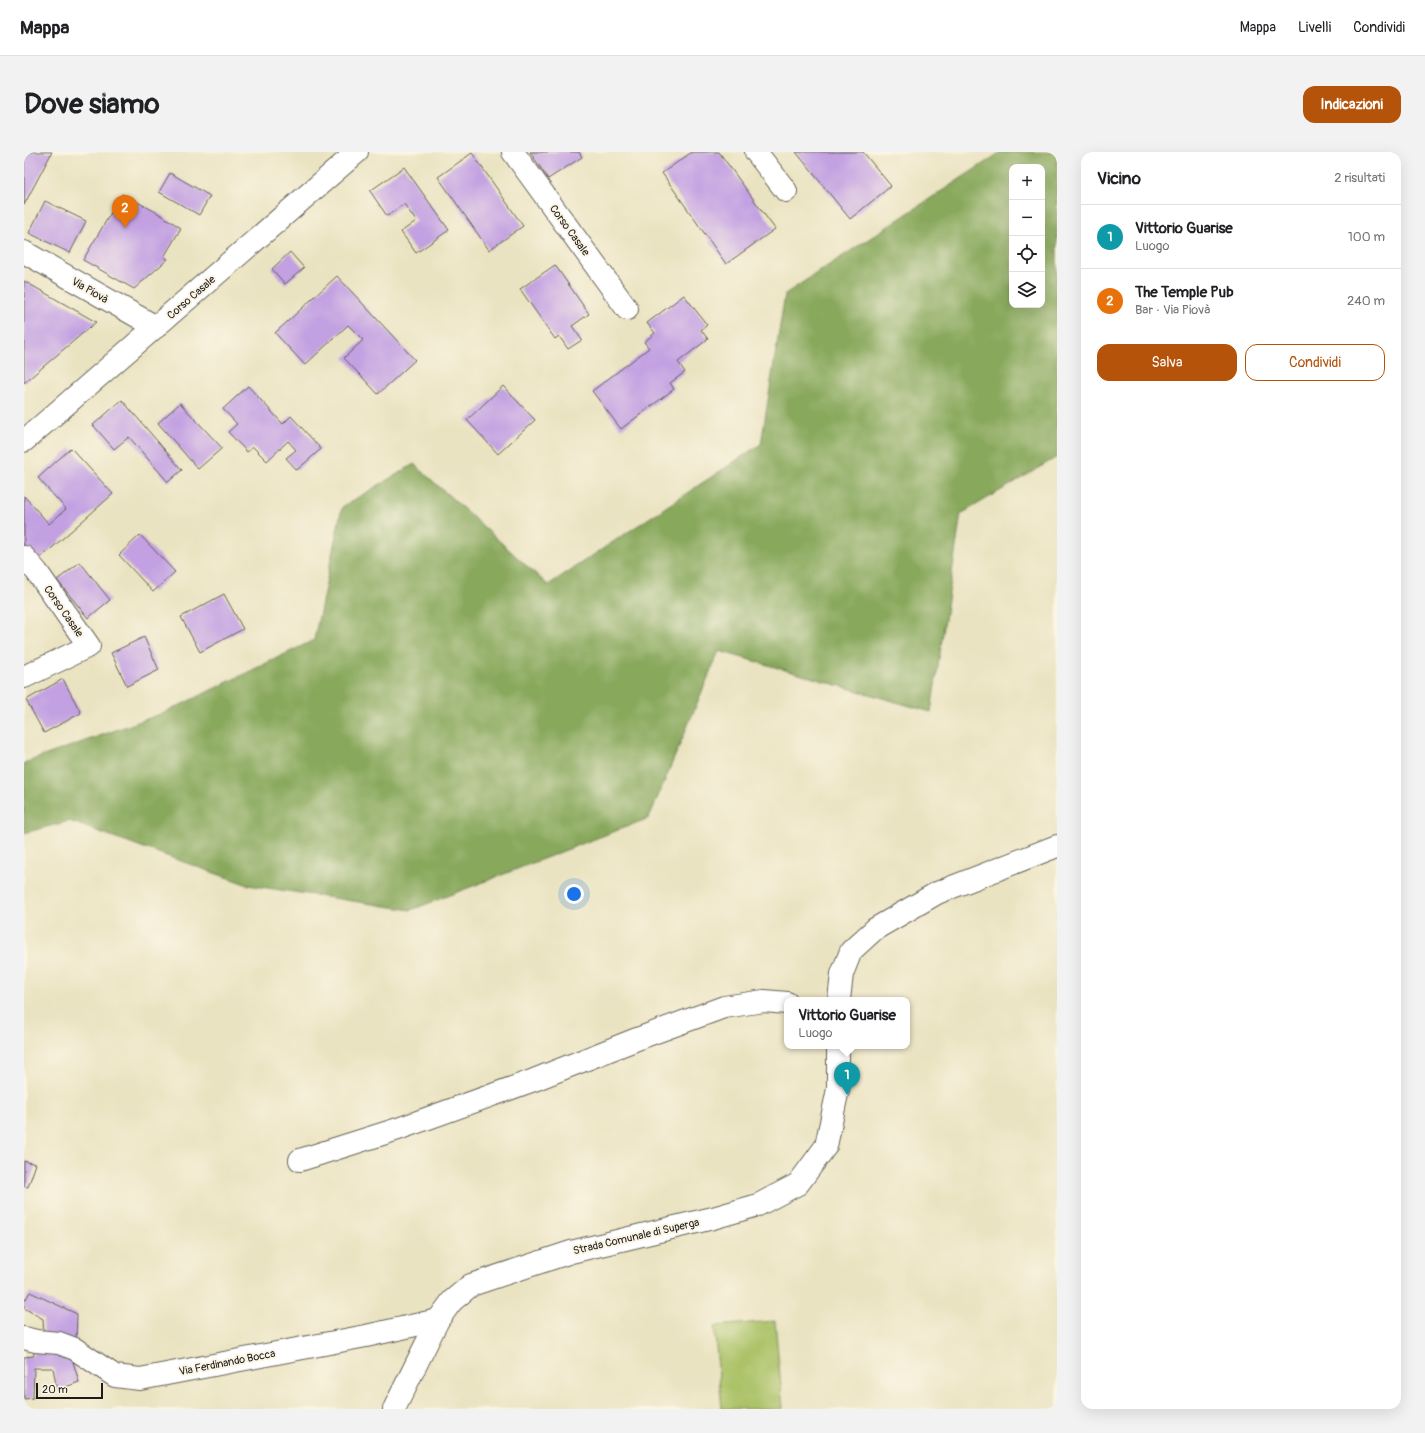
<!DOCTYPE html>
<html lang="it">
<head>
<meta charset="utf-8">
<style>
	body { margin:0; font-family:Pangolin,sans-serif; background:#f2f2f2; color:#202124 }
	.controls { position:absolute; right:12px; top:12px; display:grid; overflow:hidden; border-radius:8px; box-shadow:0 4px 16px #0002 }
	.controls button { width:36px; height:36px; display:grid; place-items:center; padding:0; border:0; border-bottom:1px solid #e0e0e0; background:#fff; color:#202124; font:20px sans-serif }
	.scale { position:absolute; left:12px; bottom:10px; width:67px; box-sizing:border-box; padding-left:4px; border:2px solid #1c1c1c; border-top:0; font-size:11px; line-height:14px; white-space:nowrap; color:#1c1c1c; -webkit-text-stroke:3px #fcf5e5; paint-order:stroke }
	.you { position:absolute; left:550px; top:742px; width:14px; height:14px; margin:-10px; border:3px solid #fff; border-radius:50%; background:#1a73e8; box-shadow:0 0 0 6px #1a73e833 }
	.badge { display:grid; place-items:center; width:26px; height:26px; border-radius:50%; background:#b45309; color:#fff; font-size:13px; font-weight:700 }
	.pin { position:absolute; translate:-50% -33px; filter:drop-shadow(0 1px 2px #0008) }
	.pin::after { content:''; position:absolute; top:21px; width:14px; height:12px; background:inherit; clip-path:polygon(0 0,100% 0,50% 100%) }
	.popup { position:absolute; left:760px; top:845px; width:126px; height:52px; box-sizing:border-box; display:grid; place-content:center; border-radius:8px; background:#fff; filter:drop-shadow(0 1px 3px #0005); font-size:13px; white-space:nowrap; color:#757577 }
	.popup b { font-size:15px; color:#202124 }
	.popup::after { content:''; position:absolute; left:50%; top:100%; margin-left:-8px; border:8px solid transparent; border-top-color:#fff }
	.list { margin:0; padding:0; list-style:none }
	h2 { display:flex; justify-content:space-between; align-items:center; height:52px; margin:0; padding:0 16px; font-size:17px }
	h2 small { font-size:13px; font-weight:400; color:#757577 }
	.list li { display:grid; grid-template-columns:26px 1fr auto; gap:12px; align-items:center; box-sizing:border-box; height:64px; padding:0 16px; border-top:1px solid #e0e0e0 }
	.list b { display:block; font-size:15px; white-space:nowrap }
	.list p { margin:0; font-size:13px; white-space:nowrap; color:#757577 }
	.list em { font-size:13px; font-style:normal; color:#757577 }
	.actions { display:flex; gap:8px; padding:12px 16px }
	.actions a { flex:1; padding:9px 0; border:1px solid #b45309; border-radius:12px; text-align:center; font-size:14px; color:#b45309 }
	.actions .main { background:#b45309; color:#fff }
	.icon { flex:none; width:22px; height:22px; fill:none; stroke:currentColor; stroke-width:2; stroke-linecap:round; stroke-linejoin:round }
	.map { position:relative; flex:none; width:1033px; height:1257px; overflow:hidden; border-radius:12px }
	header { display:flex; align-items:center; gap:24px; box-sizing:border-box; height:56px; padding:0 20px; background:#fff; border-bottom:1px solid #e0e0e0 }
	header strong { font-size:19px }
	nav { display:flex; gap:22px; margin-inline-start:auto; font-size:14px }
	.intro { display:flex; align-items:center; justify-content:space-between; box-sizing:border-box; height:96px; padding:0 24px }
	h1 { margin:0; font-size:28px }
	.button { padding:10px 18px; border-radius:12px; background:#b45309; color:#fff; font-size:14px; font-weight:700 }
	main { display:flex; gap:24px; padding:0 24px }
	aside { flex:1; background:#fff; border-radius:12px; box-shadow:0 4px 16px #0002 }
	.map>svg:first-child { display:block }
</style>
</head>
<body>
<header>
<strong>Mappa</strong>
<nav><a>Mappa</a><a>Livelli</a><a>Condividi</a></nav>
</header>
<div class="intro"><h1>Dove siamo</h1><a class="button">Indicazioni</a></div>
<main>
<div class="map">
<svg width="1033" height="1257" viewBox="0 0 1033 1257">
	<rect width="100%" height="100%" fill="#fcf5e5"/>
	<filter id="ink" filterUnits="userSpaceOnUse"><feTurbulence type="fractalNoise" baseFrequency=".025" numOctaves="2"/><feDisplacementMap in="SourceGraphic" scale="8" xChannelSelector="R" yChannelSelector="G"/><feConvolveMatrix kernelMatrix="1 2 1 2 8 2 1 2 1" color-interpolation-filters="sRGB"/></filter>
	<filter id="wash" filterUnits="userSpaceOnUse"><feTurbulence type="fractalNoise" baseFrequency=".012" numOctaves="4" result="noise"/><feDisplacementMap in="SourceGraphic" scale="16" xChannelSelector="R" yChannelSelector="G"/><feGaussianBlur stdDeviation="0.9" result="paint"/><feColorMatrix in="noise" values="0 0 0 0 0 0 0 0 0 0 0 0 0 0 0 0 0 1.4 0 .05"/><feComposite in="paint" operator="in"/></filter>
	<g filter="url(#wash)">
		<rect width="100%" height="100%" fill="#eae3c1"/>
		<path fill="#abc267" stroke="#646f42" d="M751 1169 759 1257H698L690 1174Z"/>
		<path fill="#88a85c" stroke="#52623c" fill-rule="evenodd" d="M977 0H1033V305L937 362 907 560 695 499 625 666 387 758 224 733 45 669 0 681V611L142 560 290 488 318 355 390 312 524 433 737 292 761 142ZM988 15H1018V153H988Z"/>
		<g id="blocks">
			<g fill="#c2a0e2">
				<path d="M0 0H28L0 53Z"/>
				<path d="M506 0H555L558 5 524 27Z"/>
				<path d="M668 0H695L751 77 702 112 638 21Z"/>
				<path d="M772 0H839L867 34 826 67Z"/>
				<path d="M448 1 499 74 465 98 414 25Z"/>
				<path d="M380 15 425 78 392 101 377 80 392 69 380 52 363 64 346 39Z"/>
				<path d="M146 21 186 44 175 63 135 40Z"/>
				<path d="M98 42 134 61 157 76 140 105 144 107 110 137 59 108Z"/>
				<path d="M21 49 62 69 46 101 5 81Z"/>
				<path d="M266 100 280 116 261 132 248 117Z"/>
				<path d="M531 113 565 162 548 174 558 188 544 197 535 184 531 187 496 137Z"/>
				<path d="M313 124 391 208 354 242 320 206 339 188 324 173 281 213 251 181Z"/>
				<path d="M0 129 72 170 0 231Z"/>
				<path d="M660 143 683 173 677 178 684 187 654 210 661 220 646 231 650 237 597 277 568 239 625 196 620 190 631 181 623 171Z"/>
				<path d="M224 234 259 272 267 264 297 297 273 318 262 306 272 298 264 289 243 309 229 295 223 300 204 280 213 272 199 257Z"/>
				<path d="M479 234 511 268 474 302 443 268Z"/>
				<path d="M98 248 158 318 144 330 105 285 90 297 69 273Z"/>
				<path d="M156 251 198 296 174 317 134 271Z"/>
				<path d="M47 296 89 342 12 410 0 396V344L25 372 42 357 14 326Z"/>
				<path d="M116 383 151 420 129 440 95 403Z"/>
				<path d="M56 410 86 448 64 466 33 428Z"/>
				<path d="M200 442 219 477 176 500 157 465Z"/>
				<path d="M120 485 135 518 103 534 87 501Z"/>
				<path d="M39 527 57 561 20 581 2 548Z"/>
				<path d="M0 1009 12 1012 4 1035 0 1034Z"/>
				<path d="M6 1140 53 1162 52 1188 20 1187 19 1167 0 1156V1150Z"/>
				<path d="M9 1191 29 1192 30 1202 47 1203 55 1230 33 1238 29 1216H10L9 1246 0 1247V1205L10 1204Z"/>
			</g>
		</g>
	</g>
	<g filter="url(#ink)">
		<use href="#blocks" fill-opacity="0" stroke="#646256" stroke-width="1"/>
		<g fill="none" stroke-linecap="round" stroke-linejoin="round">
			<defs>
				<g id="minor">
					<path d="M489 0 603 157"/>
					<path d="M732 0 762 39"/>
					<path d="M0 100 132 175"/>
					<path d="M0 405 13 420 65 494 0 525"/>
					<path d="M815 848 818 822 827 799 851 777 913 741 1033 694"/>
					<path d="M276 1008 374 977 510 928 613 887 700 855 740 849 763 851"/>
					<path d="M0 1186 12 1189 35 1191 51 1197 91 1224 116 1227 342 1184 414 1168"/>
					<path d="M370 1257 414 1168 428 1149 447 1133 547 1100 689 1066 734 1053 774 1032 802 994 814 937V894"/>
				</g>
				<path id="major" d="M0 289 333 0"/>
			</defs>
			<use href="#minor" stroke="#646256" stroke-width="24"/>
			<use href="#major" stroke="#646256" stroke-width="24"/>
			<use href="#minor" stroke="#fff" stroke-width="22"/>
			<use href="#major" stroke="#fff" stroke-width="22"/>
		</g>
	</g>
	<g text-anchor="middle" stroke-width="4" stroke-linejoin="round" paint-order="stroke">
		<g font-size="11" fill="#1c1c1c" stroke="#fcf5e5">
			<text transform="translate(546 78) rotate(54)" y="4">Corso Casale</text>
			<text transform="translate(66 138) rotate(30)" y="4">Via Piovà</text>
			<text transform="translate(167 145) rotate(-41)" y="4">Corso Casale</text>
			<text transform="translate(40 459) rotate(55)" y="4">Corso Casale</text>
			<text transform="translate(612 1084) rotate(-13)" y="4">Strada Comunale di Superga</text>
			<text transform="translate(203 1210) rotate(-11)" y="4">Via Ferdinando Bocca</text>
		</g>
	</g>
</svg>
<div class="controls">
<button>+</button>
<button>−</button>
<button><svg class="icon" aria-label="locate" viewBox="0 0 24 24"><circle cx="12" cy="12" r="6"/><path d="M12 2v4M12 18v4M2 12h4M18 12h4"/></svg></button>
<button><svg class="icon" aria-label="layers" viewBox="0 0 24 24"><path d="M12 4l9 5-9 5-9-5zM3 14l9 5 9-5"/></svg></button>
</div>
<div class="scale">20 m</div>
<div class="you"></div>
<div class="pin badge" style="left:823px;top:943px;background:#0f9aa8">1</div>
<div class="popup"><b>Vittorio Guarise</b>Luogo</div>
<div class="pin badge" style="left:101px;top:76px;background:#e8710a">2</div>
</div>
<aside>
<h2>Vicino<small>2 risultati</small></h2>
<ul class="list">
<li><span class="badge" style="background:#0f9aa8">1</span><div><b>Vittorio Guarise</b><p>Luogo</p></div><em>100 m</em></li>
<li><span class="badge" style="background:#e8710a">2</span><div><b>The Temple Pub</b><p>Bar · Via Piovà</p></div><em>240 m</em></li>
</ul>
<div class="actions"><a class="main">Salva</a><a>Condividi</a></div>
</aside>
</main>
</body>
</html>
